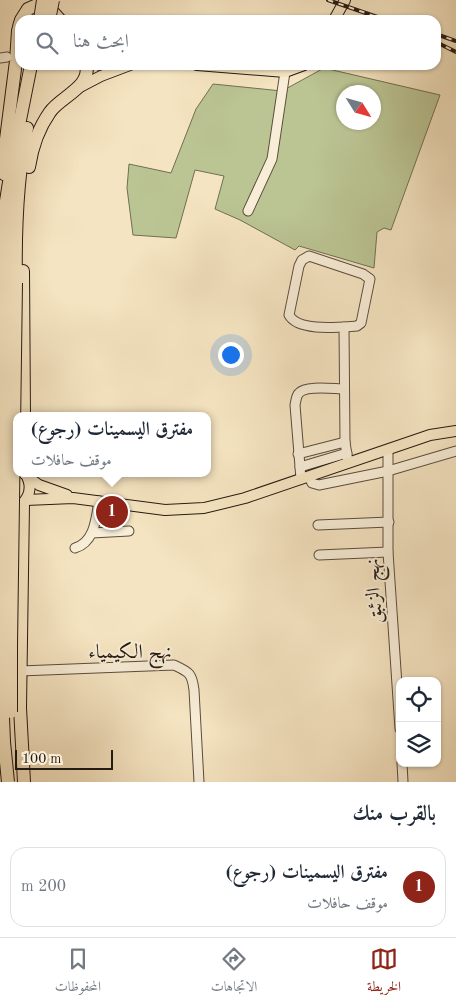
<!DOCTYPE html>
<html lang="ar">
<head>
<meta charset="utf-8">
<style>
	body { margin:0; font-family:"Old Standard TT",Amiri,serif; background:#f2f2f3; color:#1f2937; direction:rtl }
	.controls { position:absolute; right:15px; bottom:15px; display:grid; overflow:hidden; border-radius:10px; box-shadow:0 1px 4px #0004 }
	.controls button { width:45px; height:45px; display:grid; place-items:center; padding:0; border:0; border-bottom:1px solid #e0e1e3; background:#fff; color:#1f2937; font:25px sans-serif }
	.compass { position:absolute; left:336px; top:85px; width:45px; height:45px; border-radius:50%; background:#fff; box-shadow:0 1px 4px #0004; rotate:127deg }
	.scale { position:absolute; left:15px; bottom:12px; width:98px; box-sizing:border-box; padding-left:5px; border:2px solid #261a11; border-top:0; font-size:14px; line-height:18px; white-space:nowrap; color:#261a11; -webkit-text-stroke:4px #f8edd7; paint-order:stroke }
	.you { position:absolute; left:230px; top:354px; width:18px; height:18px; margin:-12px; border:4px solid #fff; border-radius:50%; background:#1a73e8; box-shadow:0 0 0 8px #1a73e833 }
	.badge { display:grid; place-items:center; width:32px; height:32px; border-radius:50%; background:#8f2418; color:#fff; font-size:16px; font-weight:700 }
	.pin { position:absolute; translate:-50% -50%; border:2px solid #fff; box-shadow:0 1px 5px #0006 }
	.popup { position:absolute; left:13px; top:412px; width:198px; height:65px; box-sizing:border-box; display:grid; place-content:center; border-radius:10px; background:#fff; filter:drop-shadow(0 1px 4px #0005); font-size:16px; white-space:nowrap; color:#747a83 }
	.popup b { font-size:19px; color:#1f2937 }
	.popup::after { content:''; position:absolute; left:50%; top:100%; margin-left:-10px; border:10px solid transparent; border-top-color:#fff }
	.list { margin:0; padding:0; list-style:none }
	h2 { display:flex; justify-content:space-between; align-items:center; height:65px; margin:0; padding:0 20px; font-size:21px }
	h2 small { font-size:16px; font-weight:400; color:#747a83 }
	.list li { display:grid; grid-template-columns:32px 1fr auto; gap:15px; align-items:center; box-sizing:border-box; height:80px; margin:0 10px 10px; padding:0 10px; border:1px solid #e0e1e3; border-radius:15px }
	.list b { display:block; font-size:19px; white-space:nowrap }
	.list p { margin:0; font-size:16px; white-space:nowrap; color:#747a83 }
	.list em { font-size:16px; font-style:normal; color:#747a83 }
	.icon { flex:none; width:28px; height:28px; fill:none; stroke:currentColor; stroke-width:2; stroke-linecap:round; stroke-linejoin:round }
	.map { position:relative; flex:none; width:456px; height:782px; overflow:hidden; direction:ltr }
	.search { position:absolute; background:#fff; box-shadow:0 1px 4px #0004; left:15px; right:15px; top:15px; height:55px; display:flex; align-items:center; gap:12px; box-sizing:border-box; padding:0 18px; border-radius:15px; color:#747a83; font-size:19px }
	.sheet { height:155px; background:#fff }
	nav { display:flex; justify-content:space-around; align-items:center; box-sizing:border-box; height:70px; border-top:1px solid #e0e1e3; background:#fff; font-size:14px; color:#747a83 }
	nav a { display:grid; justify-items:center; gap:2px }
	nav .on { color:#8f2418 }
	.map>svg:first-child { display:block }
</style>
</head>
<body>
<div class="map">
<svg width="456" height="782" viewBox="0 0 456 782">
	<rect width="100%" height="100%" fill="#f5e4c1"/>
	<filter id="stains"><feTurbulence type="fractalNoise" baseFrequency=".004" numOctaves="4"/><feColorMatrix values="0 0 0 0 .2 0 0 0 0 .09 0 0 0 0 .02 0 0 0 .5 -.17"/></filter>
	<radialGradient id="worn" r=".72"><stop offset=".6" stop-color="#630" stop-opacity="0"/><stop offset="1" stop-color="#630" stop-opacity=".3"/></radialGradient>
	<path fill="#bbc493" stroke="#706f52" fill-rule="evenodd" d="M324 68 440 95 391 230 384 228 377 232 374 268 299 246 295 250 240 220 215 209 224 176 195 170 176 238 133 235 127 188 129 164 171 173 196 109 213 84 282 91ZM344 92H374V122H344Z"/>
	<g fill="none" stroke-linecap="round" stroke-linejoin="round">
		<defs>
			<g id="minor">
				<path d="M0 58 7 57"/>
				<path d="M248 211 272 159 285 72"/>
				<path d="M309 256 363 274 370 279 361 323 357 326C340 327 298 332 289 315L299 266 302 260Z"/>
				<path d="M344 327 345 442 348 462"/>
				<path d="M388 450V552L400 729"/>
				<path d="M298 454 345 442"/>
				<path d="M300 467 347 453"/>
				<path d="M309 477 312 483 319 485 388 471 456 451"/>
				<path d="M301 479 295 405C296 401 296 396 299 393 306 385 334 389 344 389"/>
				<path d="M318 525 389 522"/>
				<path d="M92 533 129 531"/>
				<path d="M75 548C95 542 96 518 99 501"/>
				<path d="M319 555 388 552"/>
				<path d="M20 671 174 665C189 672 192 673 194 690L199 782"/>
				<path d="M402 763 403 782"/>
			</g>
			<g id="major">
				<path d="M334 20 345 0"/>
				<path d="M100 65H109"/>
				<path d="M197 65 285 72 304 65"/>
				<path d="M80 87 101 76 130 65"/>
				<path d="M28 477 39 485 67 495"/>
				<path d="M26 500 73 498 165 510 204 508 245 498 430 435 456 431"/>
				<path d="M22 504C31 495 32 484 25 473"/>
			</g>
			<g id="highway">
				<path d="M21 20 28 9 37 5 51 10 60 20"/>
				<path d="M29 167C32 147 38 129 50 112 60 97 92 87 86 65"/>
				<path d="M4 174 3 170 5 147 16 61 18 31 20 23"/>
				<path d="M23 271 24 416"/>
				<path d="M6 283V201L15 145 31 65"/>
				<path d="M16 283C15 232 17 178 27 128"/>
				<path d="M25 473H26"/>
				<path d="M23 504 20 708 24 782"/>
				<path d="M0 774 1 782"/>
			</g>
		</defs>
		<use href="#minor" stroke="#5a4c3d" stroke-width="11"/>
		<use href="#major" stroke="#261a11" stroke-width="12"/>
		<use href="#highway" stroke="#261a11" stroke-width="14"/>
		<use href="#minor" stroke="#f8edd7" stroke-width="9"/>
		<use href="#major" stroke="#f5e4c1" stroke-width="10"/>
		<use href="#highway" stroke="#f5e4c1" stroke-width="12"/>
		<defs>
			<g id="rail">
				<path d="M328 0 386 20"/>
				<path d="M436 34 456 41"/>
				<path d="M436 42 456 52"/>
			</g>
		</defs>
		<use href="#rail" stroke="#261a11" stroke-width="4"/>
		<use href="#rail" stroke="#f8edd7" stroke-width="2" stroke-dasharray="5.5" stroke-linecap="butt"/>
		<defs>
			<g id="highway-bridge">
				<path d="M40 20 43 0"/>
				<path d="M49 20 53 0"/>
				<path d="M6 283 1 669 4 742 8 782"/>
				<path d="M11 712V646L16 283"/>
			</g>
		</defs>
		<use href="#highway-bridge" stroke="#261a11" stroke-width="14" stroke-linecap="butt"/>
		<use href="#highway-bridge" stroke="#f5e4c1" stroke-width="12"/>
	</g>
	<g text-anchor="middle" stroke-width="4" stroke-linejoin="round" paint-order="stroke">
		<g font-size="20" fill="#261a11" stroke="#f8edd7">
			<text transform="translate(373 591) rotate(-93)" y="7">نهج الزئبق</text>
			<text x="130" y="658">نهج الكيمياء</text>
		</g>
	</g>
	<rect width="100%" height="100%" filter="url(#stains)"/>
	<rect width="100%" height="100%" fill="url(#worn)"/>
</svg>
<div class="controls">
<button><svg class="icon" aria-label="locate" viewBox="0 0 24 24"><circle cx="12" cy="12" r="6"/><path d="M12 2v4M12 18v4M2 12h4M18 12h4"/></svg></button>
<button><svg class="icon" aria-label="layers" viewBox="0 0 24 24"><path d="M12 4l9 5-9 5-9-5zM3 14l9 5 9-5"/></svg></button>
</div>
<svg class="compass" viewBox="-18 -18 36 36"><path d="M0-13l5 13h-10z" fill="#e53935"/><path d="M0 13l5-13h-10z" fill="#747a83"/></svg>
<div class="scale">100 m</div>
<div class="you"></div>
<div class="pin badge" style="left:112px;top:512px">1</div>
<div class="popup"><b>مفترق اليسمينات (رجوع)</b>موقف حافلات</div>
<div class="search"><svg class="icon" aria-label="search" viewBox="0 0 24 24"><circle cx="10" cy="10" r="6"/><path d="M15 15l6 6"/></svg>ابحث هنا</div>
</div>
<section class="sheet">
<h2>بالقرب منك<small></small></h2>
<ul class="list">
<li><span class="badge">1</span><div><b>مفترق اليسمينات (رجوع)</b><p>موقف حافلات</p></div><em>200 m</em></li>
</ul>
</section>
<nav>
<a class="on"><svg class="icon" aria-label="map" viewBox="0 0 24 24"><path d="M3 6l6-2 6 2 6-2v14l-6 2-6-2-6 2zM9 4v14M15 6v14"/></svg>الخريطة</a>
<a><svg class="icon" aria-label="directions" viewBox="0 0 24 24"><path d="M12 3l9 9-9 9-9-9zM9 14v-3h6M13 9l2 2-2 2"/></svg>الاتجاهات</a>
<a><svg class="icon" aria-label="saved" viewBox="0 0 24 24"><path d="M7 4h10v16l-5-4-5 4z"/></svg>المحفوظات</a>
</nav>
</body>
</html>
